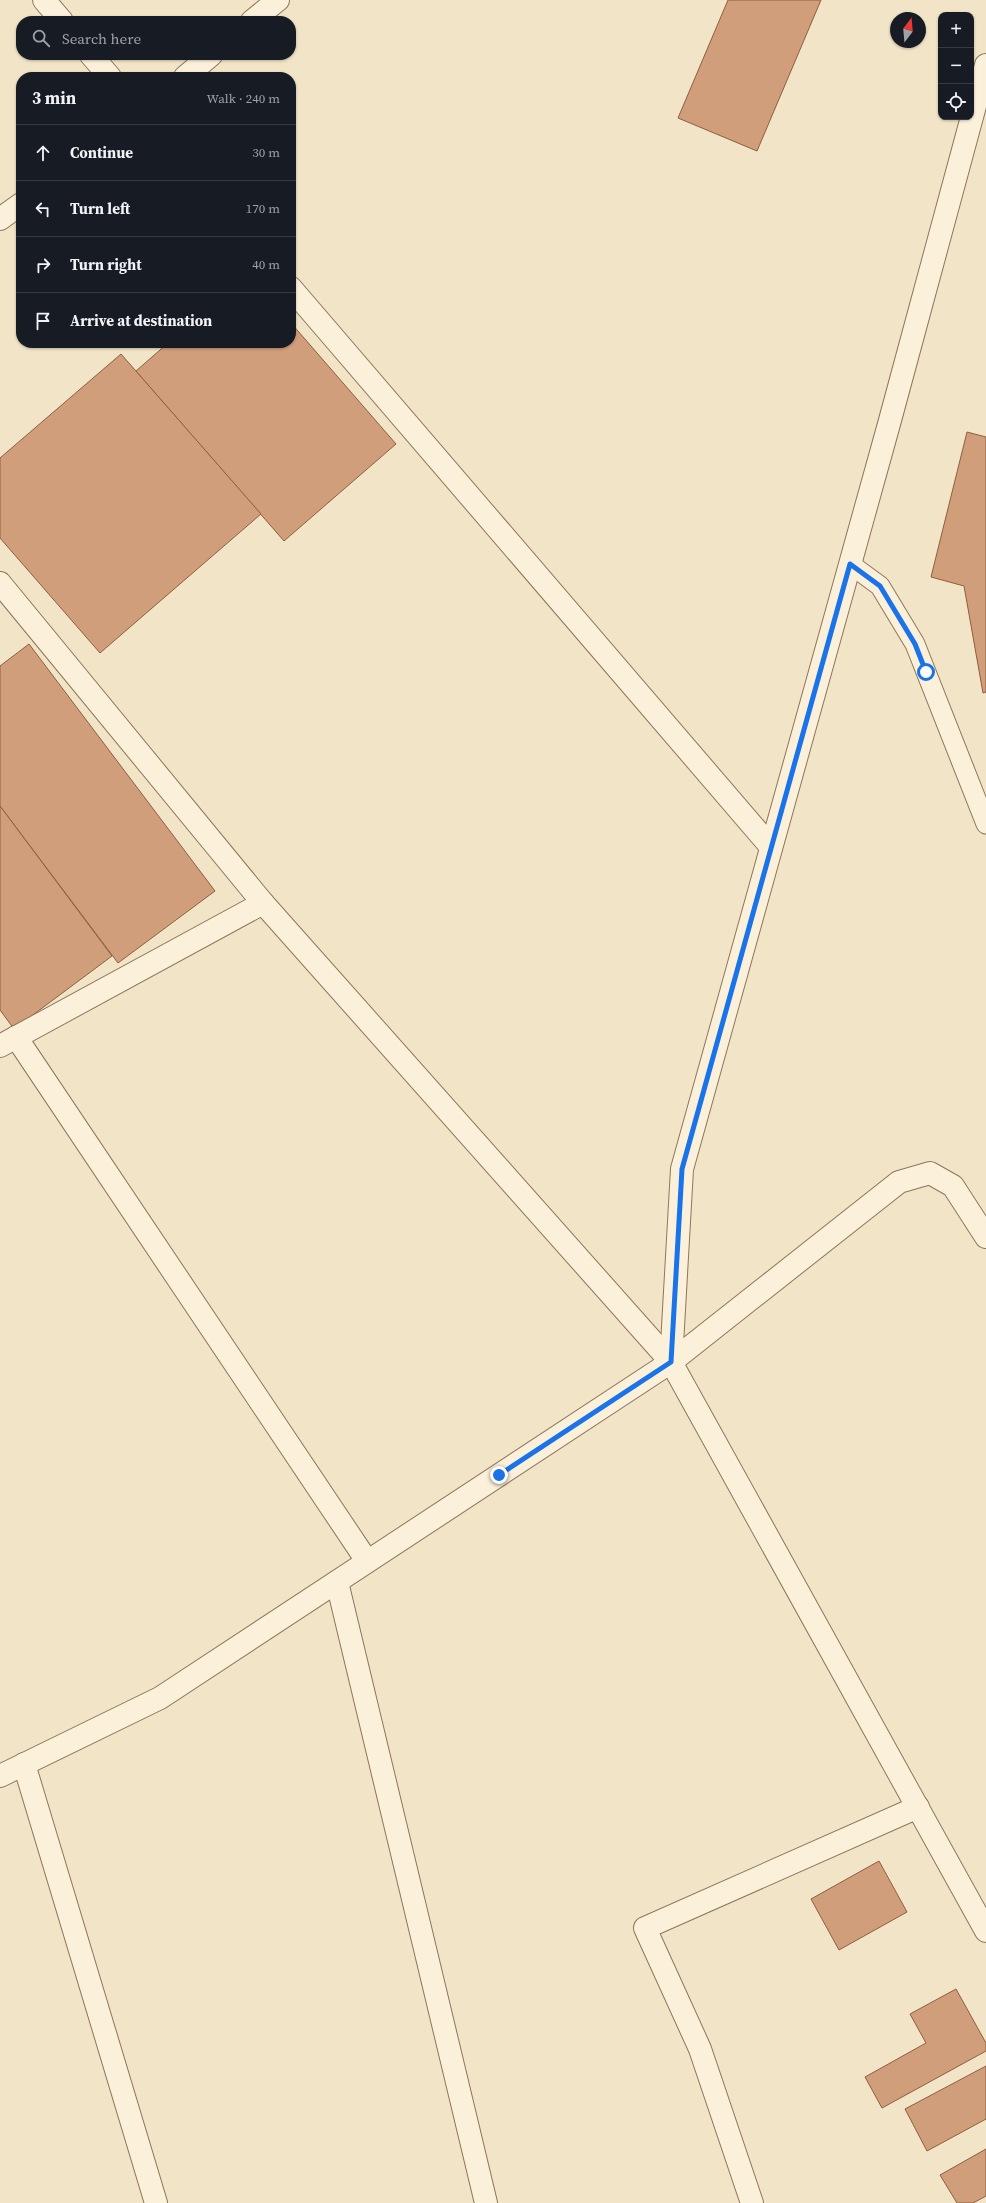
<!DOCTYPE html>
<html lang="en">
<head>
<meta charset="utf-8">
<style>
	body { margin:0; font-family:"Source Serif 4",serif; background:#20242c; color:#f1f3f6 }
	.controls { position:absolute; right:12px; top:12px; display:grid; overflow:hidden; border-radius:8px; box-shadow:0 1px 3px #0004 }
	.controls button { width:36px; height:36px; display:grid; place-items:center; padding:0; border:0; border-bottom:1px solid #363941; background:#171b24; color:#f1f3f6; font:20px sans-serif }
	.compass { position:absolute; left:890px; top:12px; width:36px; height:36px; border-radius:50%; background:#171b24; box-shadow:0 1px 3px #0004; rotate:16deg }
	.stop { position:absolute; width:12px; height:12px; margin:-9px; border:3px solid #1a73e8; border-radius:50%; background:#fff }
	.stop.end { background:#1a73e8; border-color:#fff; box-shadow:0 1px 4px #0008 }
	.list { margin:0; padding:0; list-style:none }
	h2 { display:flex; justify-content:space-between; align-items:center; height:52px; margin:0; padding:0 16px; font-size:17px }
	h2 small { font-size:13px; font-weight:400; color:#9ea1a6 }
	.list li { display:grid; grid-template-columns:26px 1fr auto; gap:12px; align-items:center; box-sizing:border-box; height:56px; padding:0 16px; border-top:1px solid #363941 }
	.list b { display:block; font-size:15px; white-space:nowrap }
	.list em { font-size:13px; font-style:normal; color:#9ea1a6 }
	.icon { flex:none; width:22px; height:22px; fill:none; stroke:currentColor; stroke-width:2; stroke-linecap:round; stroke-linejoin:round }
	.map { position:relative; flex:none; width:986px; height:2203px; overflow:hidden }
	.search { position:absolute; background:#171b24; box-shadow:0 1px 3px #0004; left:16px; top:16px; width:280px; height:44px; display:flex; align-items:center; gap:10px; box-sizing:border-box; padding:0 14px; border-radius:16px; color:#9ea1a6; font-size:15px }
	.panel { position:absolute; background:#171b24; box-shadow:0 1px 3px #0004; left:16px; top:72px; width:280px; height:276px; border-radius:16px }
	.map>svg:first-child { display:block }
</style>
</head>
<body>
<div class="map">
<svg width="986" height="2203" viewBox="0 0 986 2203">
	<rect width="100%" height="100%" fill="#f1e4c7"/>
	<g fill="#d19e7b" stroke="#8e5e3f">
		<path d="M728 0H821L757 151 678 118Z"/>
		<path d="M291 323 396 444 284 541 136 371 168 343H291Z"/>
		<path d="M121 354 261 514 100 653 0 538V458Z"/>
		<path d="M967 432 986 437V692L983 693 964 586 931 577Z"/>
		<path d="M29 644 215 891 118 963 0 806V666Z"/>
		<path d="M0 806 112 956 14 1029 0 1010Z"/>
		<path d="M879 1861 907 1912 839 1950 811 1899Z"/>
		<path d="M956 1989 986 2043V2051L882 2108 865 2077 926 2043 910 2014Z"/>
		<path d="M986 2066V2119L927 2151 905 2109Z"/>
		<path d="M986 2149V2196L973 2203H957L940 2175Z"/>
	</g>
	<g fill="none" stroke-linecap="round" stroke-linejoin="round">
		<defs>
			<path id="service" d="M850 564 880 586 915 644 986 824"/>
			<g id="minor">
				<path d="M44 0 62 21"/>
				<path d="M252 21 278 0"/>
				<path d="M91 55 110 77"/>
				<path d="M986 65 889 424 682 1169 671 1362 986 1931"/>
				<path d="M185 77 211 55"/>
				<path d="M0 219 21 204"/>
				<path d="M291 288 771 847"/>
				<path d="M0 583 263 903 671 1362"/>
				<path d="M16 1037 367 1561"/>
				<path d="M0 1046 263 903"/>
				<path d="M337 1582 486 2203"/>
				<path d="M24 1764 156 2203"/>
				<path d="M0 1776 160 1698 671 1362 899 1182 930 1173 953 1186 986 1237"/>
				<path d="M752 2203 700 2049 645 1928 918 1807"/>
			</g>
		</defs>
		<use href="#service" stroke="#8e755b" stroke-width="21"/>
		<use href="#minor" stroke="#8e755b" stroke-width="24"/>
		<use href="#service" stroke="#fbf1db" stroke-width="19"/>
		<use href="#minor" stroke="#fbf1db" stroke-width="22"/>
	</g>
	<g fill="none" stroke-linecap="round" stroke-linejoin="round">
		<path stroke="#1a73e8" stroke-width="5" d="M499 1475 671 1362 682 1169 850 564 880 586 915 644 926 672"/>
	</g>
</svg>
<div class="controls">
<button>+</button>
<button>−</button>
<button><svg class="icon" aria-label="locate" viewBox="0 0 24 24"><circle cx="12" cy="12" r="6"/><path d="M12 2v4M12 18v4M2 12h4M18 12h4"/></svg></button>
</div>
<svg class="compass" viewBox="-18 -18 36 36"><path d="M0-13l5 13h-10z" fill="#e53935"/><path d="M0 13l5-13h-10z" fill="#9ea1a6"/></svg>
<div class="stop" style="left:926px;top:672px"></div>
<div class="stop end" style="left:499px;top:1475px"></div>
<div class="search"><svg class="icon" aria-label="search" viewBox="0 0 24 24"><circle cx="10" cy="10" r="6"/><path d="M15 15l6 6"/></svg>Search here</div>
<section class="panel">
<h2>3 min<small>Walk · 240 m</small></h2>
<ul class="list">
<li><svg class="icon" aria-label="ahead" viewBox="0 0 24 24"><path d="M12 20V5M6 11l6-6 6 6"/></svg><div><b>Continue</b></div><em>30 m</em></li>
<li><svg class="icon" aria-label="left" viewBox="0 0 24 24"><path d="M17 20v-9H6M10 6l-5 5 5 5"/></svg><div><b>Turn left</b></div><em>170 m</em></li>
<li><svg class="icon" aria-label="right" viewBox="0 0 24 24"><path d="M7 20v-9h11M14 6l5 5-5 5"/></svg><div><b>Turn right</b></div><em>40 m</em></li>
<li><svg class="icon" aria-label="arrive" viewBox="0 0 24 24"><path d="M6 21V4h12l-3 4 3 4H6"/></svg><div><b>Arrive at destination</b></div></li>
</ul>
</section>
</div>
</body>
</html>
